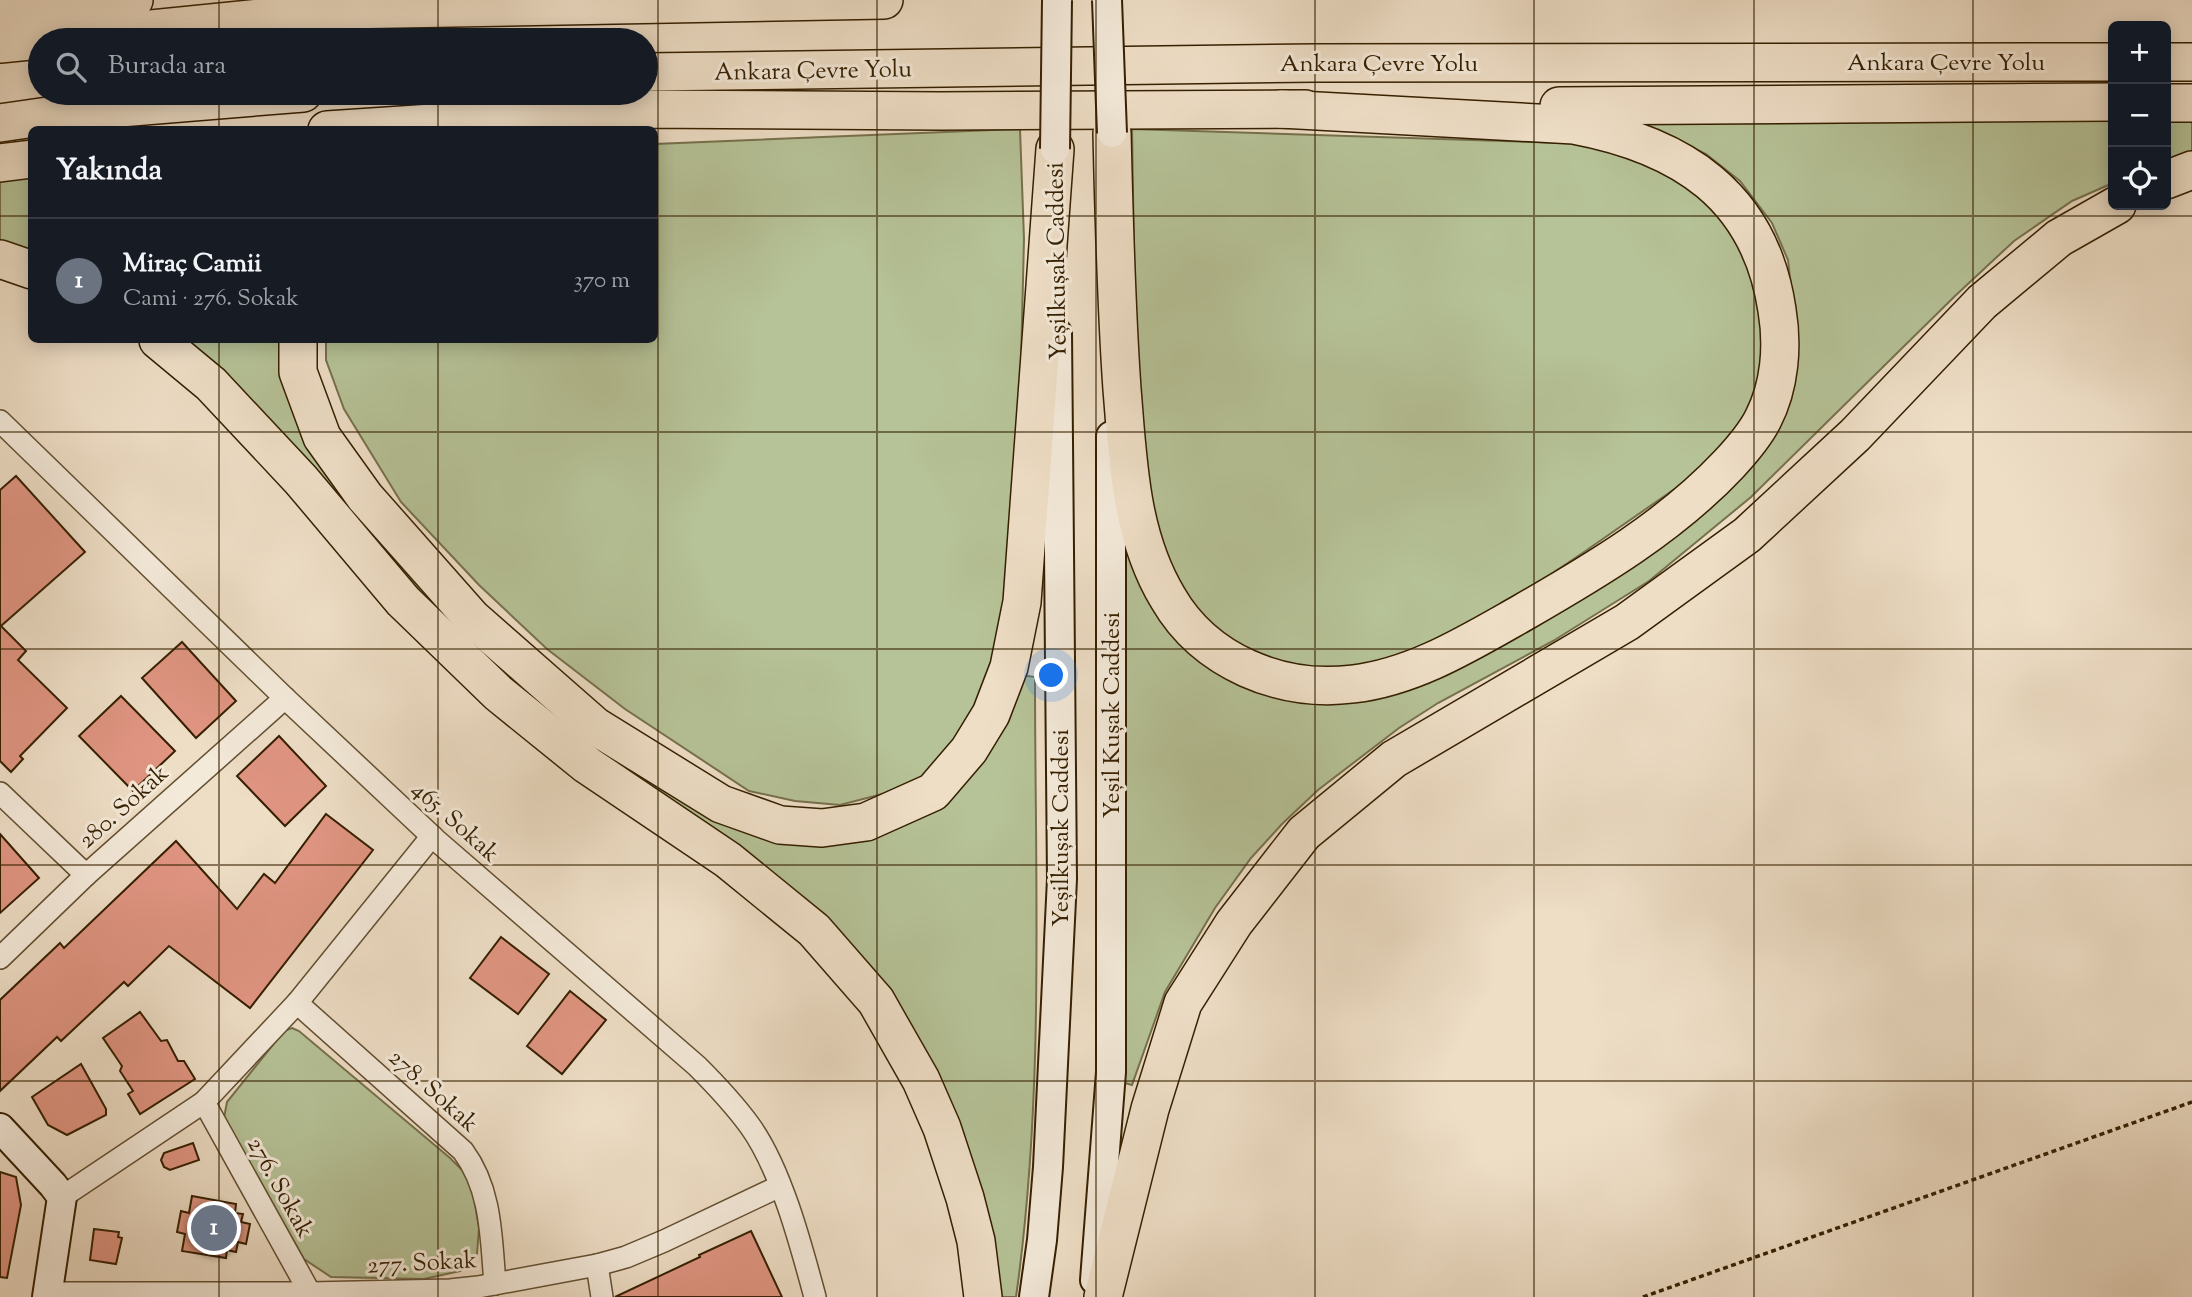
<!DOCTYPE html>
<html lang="tr">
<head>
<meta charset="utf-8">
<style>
	body { margin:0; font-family:"Sorts Mill Goudy",serif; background:#242831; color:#f1f3f6 }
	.controls { position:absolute; right:21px; top:21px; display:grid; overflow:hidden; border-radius:10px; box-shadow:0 4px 18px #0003 }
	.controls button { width:63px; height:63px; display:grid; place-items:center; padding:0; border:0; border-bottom:2px solid #363941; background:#171b24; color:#f1f3f6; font:35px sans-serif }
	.you { position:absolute; left:1052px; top:676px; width:24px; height:24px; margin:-18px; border:5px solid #fff; border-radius:50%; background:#1a73e8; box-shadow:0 0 0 10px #1a73e833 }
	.badge { display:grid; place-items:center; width:46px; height:46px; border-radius:50%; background:#0f766e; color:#fff; font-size:23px; font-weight:700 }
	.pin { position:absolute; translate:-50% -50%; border:4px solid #fff; box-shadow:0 2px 7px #0006 }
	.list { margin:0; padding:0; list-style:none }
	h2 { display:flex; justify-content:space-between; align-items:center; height:91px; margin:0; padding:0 28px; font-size:30px }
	h2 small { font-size:23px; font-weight:400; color:#9ea1a6 }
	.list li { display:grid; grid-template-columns:46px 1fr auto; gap:21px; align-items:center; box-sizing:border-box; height:126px; padding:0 28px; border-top:2px solid #363941 }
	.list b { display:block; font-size:26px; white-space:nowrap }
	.list p { margin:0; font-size:23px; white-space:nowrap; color:#9ea1a6 }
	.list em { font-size:23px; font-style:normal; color:#9ea1a6 }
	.icon { flex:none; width:38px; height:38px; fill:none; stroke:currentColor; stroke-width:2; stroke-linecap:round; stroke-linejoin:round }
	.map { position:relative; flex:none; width:2192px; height:1297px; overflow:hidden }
	.search { position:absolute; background:#171b24; box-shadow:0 4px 18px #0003; left:28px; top:28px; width:630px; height:77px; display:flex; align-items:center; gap:18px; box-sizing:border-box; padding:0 24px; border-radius:38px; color:#9ea1a6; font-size:26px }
	.panel { position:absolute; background:#171b24; box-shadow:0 4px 18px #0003; left:28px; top:126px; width:630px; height:217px; border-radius:10px }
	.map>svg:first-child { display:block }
</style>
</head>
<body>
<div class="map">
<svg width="2192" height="1297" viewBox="0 0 2192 1297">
	<rect width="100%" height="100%" fill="#eedec6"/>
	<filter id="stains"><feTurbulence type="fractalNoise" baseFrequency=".00286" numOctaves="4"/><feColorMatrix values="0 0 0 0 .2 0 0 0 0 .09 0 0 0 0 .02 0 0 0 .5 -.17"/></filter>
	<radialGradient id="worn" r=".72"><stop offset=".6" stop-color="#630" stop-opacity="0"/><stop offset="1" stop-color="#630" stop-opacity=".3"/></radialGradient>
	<g fill="#b6c297" stroke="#76704c" stroke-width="2">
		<path d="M2113 113V183L2072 201 2014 241 1955 296 1751 497 1649 581 1553 641 1438 703 1399 728 1318 790 1282 824 1251 858 1215 908 1165 992 1132 1085 1114 1080 1116 542 1132 543 1157 610 1334 699 1726 492 1792 296 1788 260 1772 223 1740 181 1706 154 1661 132 1634 123Z"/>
		<path d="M2166 113H2192V152L2166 161Z"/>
		<path d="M1020 129 1024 239 1015 612 998 686 938 769 894 791 840 805 795 801 749 791 625 709 547 649 479 585 401 502 344 409 326 360V340H654L655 144Z"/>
		<path d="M1132 129 1596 144 1646 159 1721 206 1765 292 1763 390 1735 437 1689 479 1584 552 1483 620 1358 676 1270 661 1228 639 1191 605 1164 561 1147 497 1136 383Z"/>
		<path d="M31 168V263L0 250V171Z"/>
		<path d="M171 340H282L459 622 779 834 939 798 1014 674 1035 677C1035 883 1045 1092 1016 1297H989L871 978 556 732Z"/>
		<path d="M292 1028 299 1031 450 1158 463 1171 472 1187 479 1228 477 1254 468 1267 460 1271 424 1279 331 1277 304 1259 224 1118 227 1102 284 1031Z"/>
	</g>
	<g fill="#e09582" stroke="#351f00" stroke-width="2">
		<path d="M16 476 85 552 1 626 26 651 18 660 67 708 20 756 23 759 11 772 0 761V490Z"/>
		<path d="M182 642 236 701 196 738 142 678Z"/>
		<path d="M121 696 175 751 133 791 79 736Z"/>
		<path d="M279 736 326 786 285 826 237 776Z"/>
		<path d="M326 814 373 850 250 1008 169 946 128 986 124 982 61 1041 57 1037 0 1091V1000L60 943 64 948 176 841 237 909 264 874 275 883Z"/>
		<path d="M0 834 39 878 0 913Z"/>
		<path d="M501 937 549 974 518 1014 470 978Z"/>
		<path d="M570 991 606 1020 562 1074 527 1046Z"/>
		<path d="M140 1012 161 1041 167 1040 178 1061H184L195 1079 140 1114 128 1094 133 1091 120 1071 122 1066 103 1038Z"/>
		<path d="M81 1064 106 1109V1115L67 1135 48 1125 32 1097Z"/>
		<path d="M193 1143 199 1160 170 1170 164 1167 161 1160 164 1153Z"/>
		<path d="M0 1172 16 1177 21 1205 7 1278 0 1277Z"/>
		<path d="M192 1196 236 1204 235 1213 243 1214 241 1222 250 1224 246 1244 238 1242 236 1252 227 1250 226 1258 182 1251 185 1234 177 1232 181 1211 189 1213Z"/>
		<path d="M94 1229 119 1232 118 1237 122 1238 116 1264 90 1260Z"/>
		<path d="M751 1231 782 1297H615L700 1257 699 1255Z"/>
	</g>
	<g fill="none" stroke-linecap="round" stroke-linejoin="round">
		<defs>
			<g id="street">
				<path d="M0 421 285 698 436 840 697 1066C716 1085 734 1104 750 1126 781 1169 801 1245 815 1297"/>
				<path d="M0 793 86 875"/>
				<path d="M0 958 86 875 285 698"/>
				<path d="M297 1003 463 1151C492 1190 491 1238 495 1284"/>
				<path d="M204 1102 310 1293 309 1297"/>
				<path d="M62 1197 204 1102 297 1003 432 836"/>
				<path d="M597 1265 602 1297"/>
				<path d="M48 1293H310L450 1290 478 1287 597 1265 626 1257 664 1241 780 1186"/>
			</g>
			<g id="secondary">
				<path d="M0 1128 53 1185 62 1197 47 1297"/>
				<path d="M1095 1280 1111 1072V436"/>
				<path d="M1034 1297 1042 1240 1048 1167 1062 879 1057 333"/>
			</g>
			<g id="highway">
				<path d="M0 13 134 0"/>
				<path d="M0 44 340 10 884 0"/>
				<path d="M2166 62H2192"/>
				<path d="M646 72 1315 63 2113 62"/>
				<path d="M2166 103H2192"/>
				<path d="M1559 106 2113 102"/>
				<path d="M0 123 83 111 303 93"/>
				<path d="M327 130 639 109 940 111 1305 109"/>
				<path d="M1112 133C1114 219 1116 304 1122 389 1128 461 1130 535 1168 598 1205 662 1281 693 1353 684 1414 677 1469 643 1522 613 1595 571 1671 526 1729 464 1742 450 1755 435 1763 419 1780 386 1783 346 1777 310 1760 195 1681 145 1574 125L1281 109"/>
				<path d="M0 163 32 159"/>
				<path d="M2166 180 2192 170"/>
				<path d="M0 259 32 270"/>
				<path d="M158 340 211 384 301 480 403 601 498 693 587 765 728 860 814 930 876 1001 921 1080 942 1128 965 1198 976 1241 983 1297"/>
				<path d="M298 340V372L322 437 365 497 472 618 595 726 721 804 780 825 822 828 866 822 933 792 969 750 991 714 1009 667 1022 602 1055 149"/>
				<path d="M1103 1297 1150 1109 1183 1003 1234 923 1304 833 1394 759 1627 622 1747 535 1855 435 1982 302 2059 238 2117 205"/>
			</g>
		</defs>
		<use href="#street" stroke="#634f32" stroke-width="24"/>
		<use href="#secondary" stroke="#351f00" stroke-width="32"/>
		<use href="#highway" stroke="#351f00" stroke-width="40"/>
		<path stroke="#351f00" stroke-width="3.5" stroke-dasharray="5 3.5" stroke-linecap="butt" d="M1643 1297 2192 1102"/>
		<use href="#street" stroke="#f4eada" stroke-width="21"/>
		<use href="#secondary" stroke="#f4eada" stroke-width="28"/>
		<use href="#highway" stroke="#eedec6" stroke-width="37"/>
		<defs>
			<g id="secondary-bridge">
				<path d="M1107 0 1112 133"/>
				<path d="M1055 149 1057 0"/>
			</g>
		</defs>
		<use href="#secondary-bridge" stroke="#351f00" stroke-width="32" stroke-linecap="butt"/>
		<use href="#secondary-bridge" stroke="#f4eada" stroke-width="28"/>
	</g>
	<path fill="none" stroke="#351f00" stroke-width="2" stroke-opacity="0.55" d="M219 0V40M438 0V40M658 0V1297M877 0V1297M1096 0V1297M1315 0V1297M1534 0V1297M1754 0V1297M1973 0V1297M219 93V130M438 93V130M0 216H32M654 216H2192M219 340V1297M438 340V1297M0 432H2192M0 649H2192M0 865H2192M0 1081H2192"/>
	<g text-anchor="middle" stroke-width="6" stroke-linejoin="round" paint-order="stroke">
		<g font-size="24" fill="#351f00" stroke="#f4eada">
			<text x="1946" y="70">Ankara Çevre Yolu</text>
			<text x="1379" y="71">Ankara Çevre Yolu</text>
			<text transform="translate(813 70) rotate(-1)" y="8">Ankara Çevre Yolu</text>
			<text transform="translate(1056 261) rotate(-91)" y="8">Yeşilkuşak Caddesi</text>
			<text transform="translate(1111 715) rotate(-90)" y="8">Yeşil Kuşak Caddesi</text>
			<text transform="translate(123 806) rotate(-42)" y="8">280. Sokak</text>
			<text transform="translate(456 821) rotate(42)" y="8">465. Sokak</text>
			<text transform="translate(1060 828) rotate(-90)" y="8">Yeşilkuşak Caddesi</text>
			<text transform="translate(434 1090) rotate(42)" y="8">278. Sokak</text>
			<text transform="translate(281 1187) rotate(61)" y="8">276. Sokak</text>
			<text transform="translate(422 1262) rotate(-3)" y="8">277. Sokak</text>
		</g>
	</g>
	<rect width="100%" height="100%" filter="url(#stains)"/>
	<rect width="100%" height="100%" fill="url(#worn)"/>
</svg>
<div class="controls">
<button>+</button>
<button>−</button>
<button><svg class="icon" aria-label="locate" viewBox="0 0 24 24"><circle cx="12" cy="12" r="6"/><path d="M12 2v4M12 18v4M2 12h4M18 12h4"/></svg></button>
</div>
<div class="you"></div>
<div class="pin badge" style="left:214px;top:1228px;background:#6b7280">1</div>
<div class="search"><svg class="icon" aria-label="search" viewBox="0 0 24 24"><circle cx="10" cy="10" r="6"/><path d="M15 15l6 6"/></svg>Burada ara</div>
<section class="panel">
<h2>Yakında<small></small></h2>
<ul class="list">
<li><span class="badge" style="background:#6b7280">1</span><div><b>Miraç Camii</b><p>Cami · 276. Sokak</p></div><em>370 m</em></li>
</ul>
</section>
</div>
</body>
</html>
